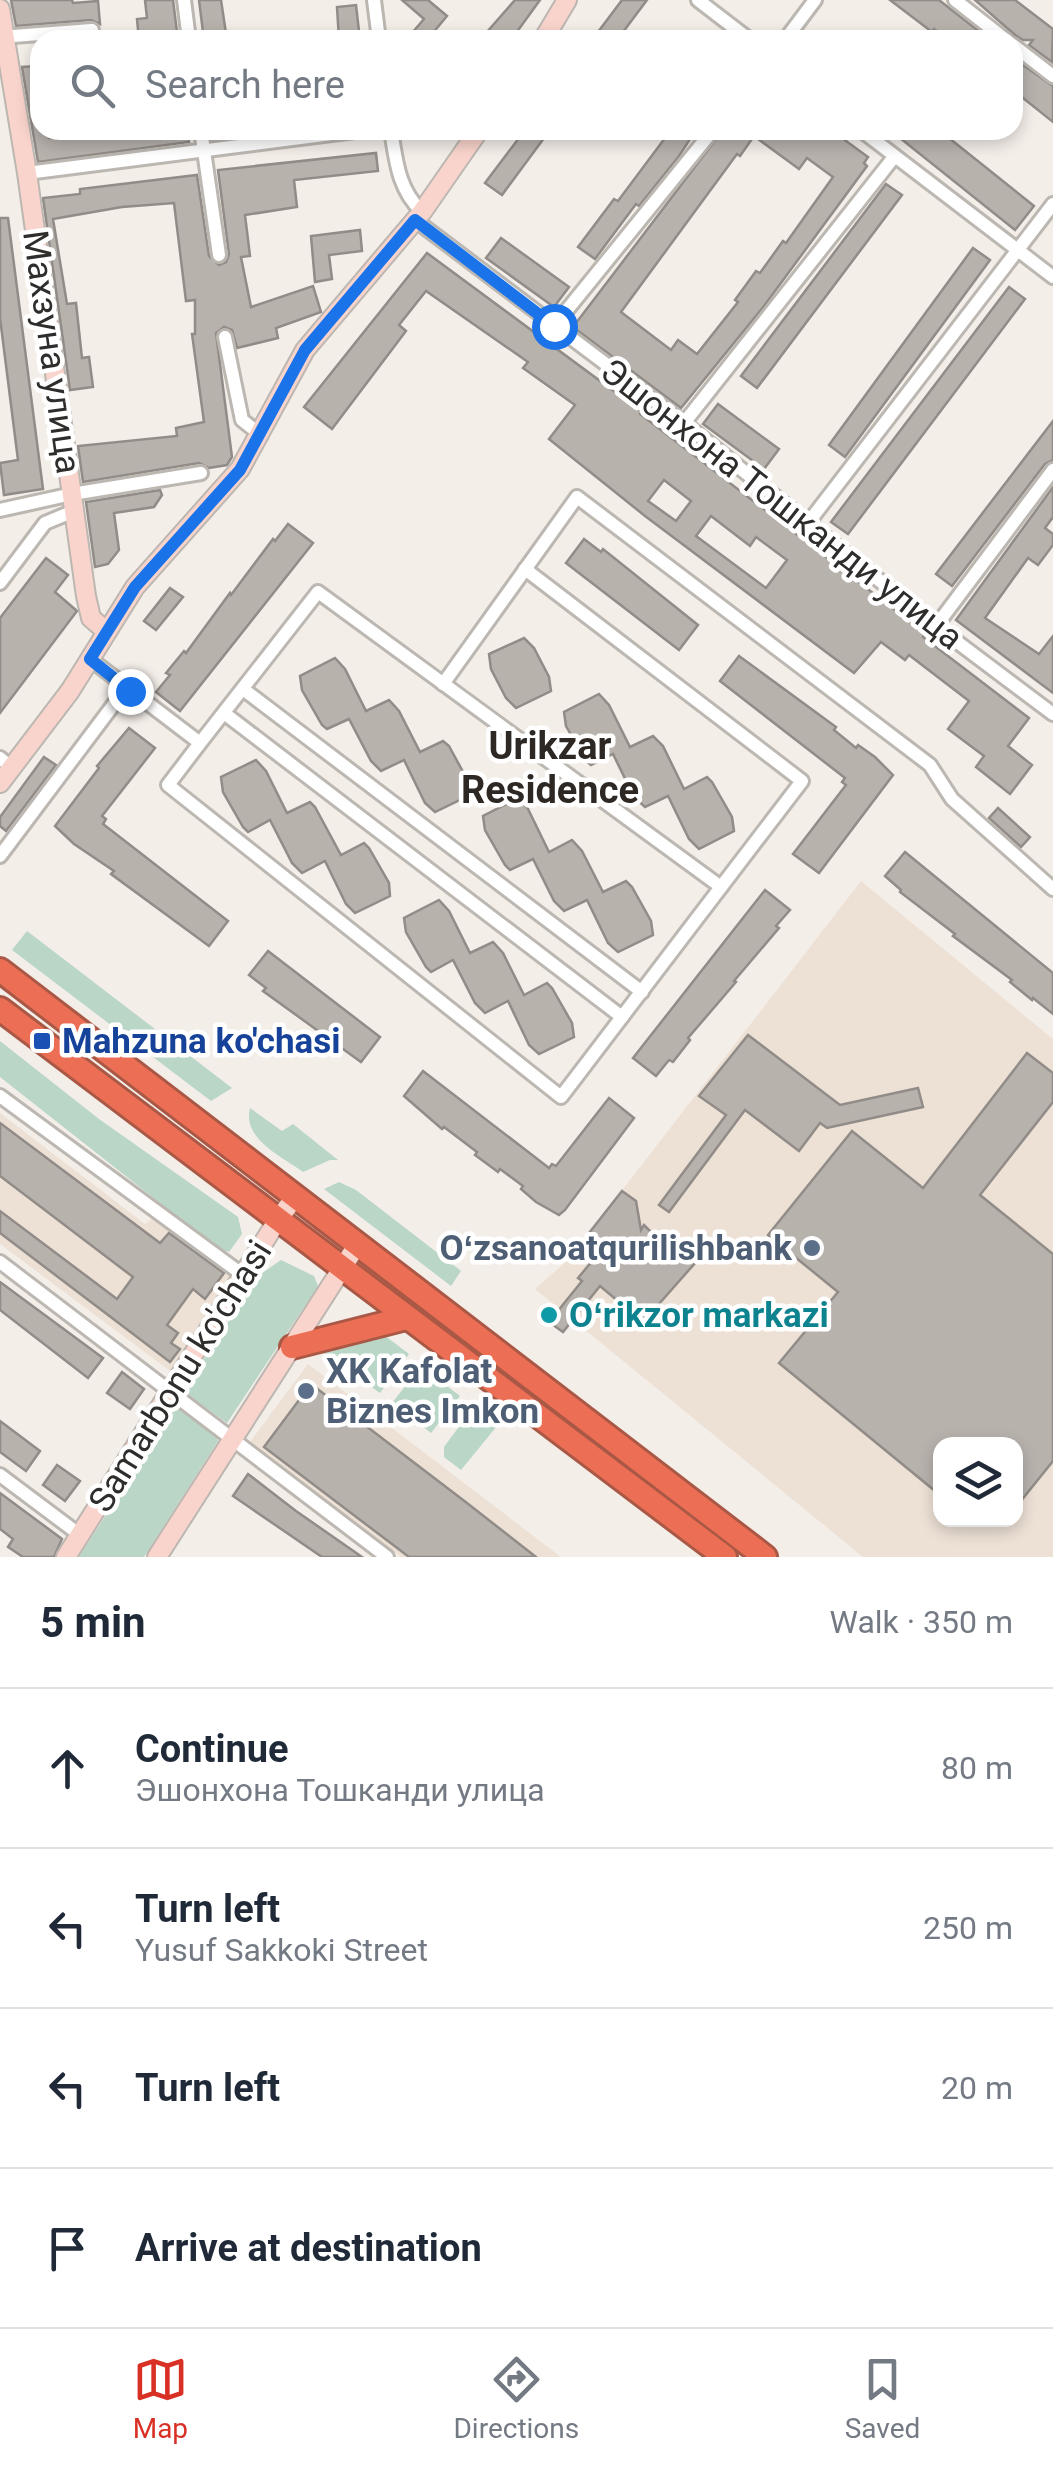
<!DOCTYPE html>
<html lang="en">
<head>
<meta charset="utf-8">
<style>
	body { margin:0; font-family:Roboto,sans-serif; background:#f2f2f3; color:#1f2937 }
	.controls { position:absolute; right:30px; bottom:30px; display:grid; overflow:hidden; border-radius:20px; box-shadow:0 5px 15px #0003 }
	.controls button { width:90px; height:90px; display:grid; place-items:center; padding:0; border:0; border-bottom:2px solid #e0e1e3; background:#fff; color:#1f2937; font:50px sans-serif }
	.stop { position:absolute; width:30px; height:30px; margin:-22px; border:8px solid #1a73e8; border-radius:50%; background:#fff }
	.stop.end { background:#1a73e8; border-color:#fff; box-shadow:0 2px 10px #0008 }
	.list { margin:0; padding:0; list-style:none }
	h2 { display:flex; justify-content:space-between; align-items:center; height:130px; margin:0; padding:0 40px; font-size:42px }
	h2 small { font-size:32px; font-weight:400; color:#747a83 }
	.list li { display:grid; grid-template-columns:65px 1fr auto; gap:30px; align-items:center; box-sizing:border-box; height:160px; padding:0 40px; border-top:2px solid #e0e1e3 }
	.list b { display:block; font-size:38px; white-space:nowrap }
	.list p { margin:0; font-size:32px; white-space:nowrap; color:#747a83 }
	.list em { font-size:32px; font-style:normal; color:#747a83 }
	.icon { flex:none; width:55px; height:55px; fill:none; stroke:currentColor; stroke-width:2; stroke-linecap:round; stroke-linejoin:round }
	.map { position:relative; flex:none; width:1053px; height:1557px; overflow:hidden }
	.search { position:absolute; background:#fff; box-shadow:0 5px 15px #0003; left:30px; right:30px; top:30px; height:110px; display:flex; align-items:center; gap:25px; box-sizing:border-box; padding:0 35px; border-radius:30px; color:#747a83; font-size:38px }
	.sheet { height:770px; background:#fff }
	nav { display:flex; justify-content:space-around; align-items:center; box-sizing:border-box; height:140px; border-top:2px solid #e0e1e3; background:#fff; font-size:28px; color:#747a83 }
	nav a { display:grid; justify-items:center; gap:5px }
	nav .on { color:#d93025 }
	.map>svg:first-child { display:block }
</style>
</head>
<body>
<div class="map">
<svg width="1053" height="1557" viewBox="0 0 1053 1557">
	<rect width="100%" height="100%" fill="#f4eee9"/>
	<g fill="#ede1d6" fill-rule="evenodd">
		<path d="M861 881 1053 1039V1557H863L535 1289 569 1259ZM940 1444H1016V1520H940Z"/>
		<path d="M0 1113 145 1224 157 1215 235 1271 170 1371 0 1244Z"/>
		<path d="M308 1364 561 1557H401L250 1442Z"/>
	</g>
	<g fill="#b9d6c7">
		<path d="M27 931 232 1088 211 1101 12 950Z"/>
		<path d="M0 1041 99 1119 238 1217 242 1234 229 1252 217 1248 0 1077Z"/>
		<path d="M250 1108 282 1131 293 1124 338 1160H330L303 1172C281 1156 242 1139 250 1108Z"/>
		<path d="M339 1182 356 1190 461 1271 451 1286 324 1189Z"/>
		<path d="M281 1260 314 1276 318 1286 227 1423 183 1391 258 1276Z"/>
		<path d="M380 1332 409 1354 380 1393 314 1347Z"/>
		<path d="M421 1366 460 1396 431 1433 392 1403Z"/>
		<path d="M475 1405 495 1420 497 1426 461 1470 444 1457V1447Z"/>
		<path d="M181 1408 216 1436 218 1441 144 1557H79L172 1412Z"/>
	</g>
	<g fill="#b8b2ad" stroke="#918c87" stroke-width="2.5" fill-rule="evenodd">
		<path d="M11 0H72L73 3 98 1 100 24 91 20 16 26Z"/>
		<path d="M145 0H173L178 40H139L137 19 147 18Z"/>
		<path d="M199 0H221L227 40H204Z"/>
		<path d="M402 0H428L447 16 427 40H406L424 19Z"/>
		<path d="M515 0H540L511 40H480Z"/>
		<path d="M622 0H647L617 40H592Z"/>
		<path d="M890 0H939L990 40H949L934 29 932 32Z"/>
		<path d="M975 0H1015L1053 29 1052 62 1029 45 1033 40H1023L1015 35Z"/>
		<path d="M356 5 360 40H339L337 7Z"/>
		<path d="M1017 61 1053 86V122L1013 90V66Z"/>
		<path d="M37 66 40 130H48L49 138 79 135 78 130H188L189 142 38 162 22 67Z"/>
		<path d="M525 130H550L502 195 485 183Z"/>
		<path d="M671 130H696L679 156 639 206 636 204 595 259 578 247 614 199 618 201Z"/>
		<path d="M723 130H831L868 157 864 163 867 166 764 306 681 408 573 327ZM754 136 799 169 807 158 833 177 786 243 783 241 760 273 756 271 735 300 738 302 697 354 678 340 671 350 621 312 737 154 740 156Z"/>
		<path d="M890 130H939L1034 206 1015 230Z"/>
		<path d="M376 153 378 171 294 180 297 207 245 215 250 256 241 257 251 307 313 286 321 312 276 328 278 338 237 348 232 330 224 327 216 333 232 457 227 465 209 468 199 463 83 482 78 446 177 436 176 428 204 422 192 334H195V300L186 301 174 203 122 207 53 219 67 304 76 303 82 358 89 357 93 387 70 390 43 198 80 194V189L197 175 209 256 219 265 226 262 229 254 218 170Z"/>
		<path d="M886 184 902 195 757 388 741 376Z"/>
		<path d="M0 218H8L43 489 4 495 0 463 18 460 0 318Z"/>
		<path d="M360 230 362 251 329 255 332 279 315 282 311 236Z"/>
		<path d="M501 238 569 287 554 307 486 258Z"/>
		<path d="M973 248 990 260 845 457 829 445Z"/>
		<path d="M427 253 642 412 640 414 925 633 923 637 1029 718 1008 746 1032 765 1010 794 976 767 984 756 948 729 969 701 909 655 905 660 881 642 854 673 645 516 549 439 575 405 523 368 528 362 426 291 399 325 406 331 332 429 304 407ZM664 480 691 501 676 521 648 501ZM711 516 750 546 756 537 787 560 766 588 696 536Z"/>
		<path d="M1009 287 1025 299 848 534 831 522Z"/>
		<path d="M718 404 779 449 764 469 703 424Z"/>
		<path d="M1053 421V460L1045 464 952 586 936 574Z"/>
		<path d="M1053 487V517L1045 528 1053 534V545L1038 565 1028 558 985 618 1039 654 1053 636V693L956 620Z"/>
		<path d="M160 490 162 495 154 507 114 513 119 550 108 564 95 567 86 502Z"/>
		<path d="M288 524 313 543 180 711 156 692 170 675 166 673 184 651 186 653 230 593 231 595 273 539 275 541Z"/>
		<path d="M584 539 601 552 603 549 698 625 679 650 566 563Z"/>
		<path d="M46 558 68 575 55 592 77 611 0 713V618Z"/>
		<path d="M170 588 183 597 156 630 144 621Z"/>
		<path d="M524 638 534 648 549 677 551 691 516 708 506 698 491 669 489 654Z"/>
		<path d="M739 656 836 727 834 730 856 748 858 745 875 757 893 775 819 873 793 854 846 785 842 782 845 778 720 681Z"/>
		<path d="M335 658 345 669 366 711 389 700 399 711 420 752 443 741 449 746 468 781 470 795 435 812 425 803 404 760 381 771 371 761 349 719 327 729 322 725 302 690 300 676Z"/>
		<path d="M599 694 609 705 630 747 653 736 663 746 684 789 707 777 712 782 732 817 734 831 699 849 689 839 668 796 645 807 634 797 613 754 591 765 586 761 566 726 564 712Z"/>
		<path d="M129 728 155 748 102 816 106 819 103 824 228 921 209 946 111 874 114 871 74 844 55 826 99 768 97 766Z"/>
		<path d="M44 757 56 765 6 831 0 826V817Z"/>
		<path d="M256 760 266 771 287 813 310 802 315 807 341 855 364 843 369 848 389 883 390 896 355 913 346 904 325 861 302 873 292 863 270 820 248 832 243 827 223 792 221 777Z"/>
		<path d="M518 798 528 809 549 852 572 840 582 851 603 892 626 881 632 887 651 921 653 935 618 952 608 943 587 900 564 911 554 901 533 859 510 870 505 865 485 830 483 816Z"/>
		<path d="M998 808 1030 837 1021 847 989 818Z"/>
		<path d="M905 852 1053 973V1014L1033 998 1032 1000 1010 982 1012 980 953 936 955 934 900 892 901 890 885 876Z"/>
		<path d="M765 890 790 910 776 926 779 928 734 981 736 982 688 1038 690 1040 673 1062 669 1060 656 1076 633 1058Z"/>
		<path d="M439 900 449 911 470 953 493 942 503 953 524 995 547 983 552 988 572 1023 574 1037 539 1054 529 1045 508 1001 485 1013 475 1003 453 960 431 972 426 967 406 932 404 918Z"/>
		<path d="M268 951 380 1037 361 1062 263 991 266 988 249 975Z"/>
		<path d="M748 1035 840 1105 918 1088 923 1107 827 1128 820 1123 799 1151 745 1110 669 1212 659 1205 726 1115 699 1096Z"/>
		<path d="M1027 1053 1053 1073V1102L980 1195 1053 1254V1461L1016 1507V1444H940V1495L779 1363 838 1292 768 1235 852 1131 923 1188Z"/>
		<path d="M423 1071 549 1168 552 1164 556 1166 609 1098 634 1118 565 1210 559 1215 536 1202 521 1189 523 1186 500 1169 498 1172 475 1155 477 1152 444 1127 442 1129 404 1096Z"/>
		<path d="M0 1123 160 1243 169 1233 224 1273 205 1299 193 1289 167 1325 178 1333 171 1343 180 1349 170 1362 0 1233V1211L117 1299 133 1277 0 1176Z"/>
		<path d="M622 1191 636 1201 641 1230 644 1225 655 1236 660 1231 696 1262 643 1322 600 1286 563 1332 549 1322 582 1281 578 1278 598 1254 582 1242Z"/>
		<path d="M0 1282 103 1358 88 1378 0 1310Z"/>
		<path d="M122 1372 144 1389 130 1409 107 1393Z"/>
		<path d="M311 1384 467 1503 536 1557H409L264 1447Z"/>
		<path d="M0 1421 40 1451 26 1471 0 1452Z"/>
		<path d="M57 1465 80 1481 65 1501 43 1485Z"/>
		<path d="M248 1474 296 1511 362 1557H322L233 1496Z"/>
		<path d="M0 1493 62 1539 54 1557H23L8 1547 13 1539 0 1529Z"/>
	</g>
	<g fill="none" stroke-linecap="round" stroke-linejoin="round">
		<defs>
			<g id="street">
				<path d="M184 0 189 40"/>
				<path d="M374 0 379 40"/>
				<path d="M698 0 750 40"/>
				<path d="M955 0 1006 40"/>
				<path d="M0 37 92 30"/>
				<path d="M785 40 815 0"/>
				<path d="M1013 45 1053 76"/>
				<path d="M201 130 219 255"/>
				<path d="M391 130C396 161 398 189 422 212"/>
				<path d="M861 130 1053 277"/>
				<path d="M27 173 363 130"/>
				<path d="M415 220 684 423 936 626 1053 714"/>
				<path d="M554 326 713 130"/>
				<path d="M225 337 242 420 261 435"/>
				<path d="M684 423 894 157"/>
				<path d="M0 510 72 494 201 473"/>
				<path d="M808 523 1053 204"/>
				<path d="M525 569 802 781 721 887"/>
				<path d="M0 583 45 523 74 511"/>
				<path d="M936 626 1053 470"/>
				<path d="M90 659 200 743 168 785 561 1097 721 887 318 592 200 743"/>
				<path d="M443 684 577 497 930 765 952 799 1053 889"/>
				<path d="M243 689 642 992"/>
				<path d="M224 713 622 1017"/>
				<path d="M0 758 12 768"/>
				<path d="M0 856 126 688"/>
				<path d="M0 1096 243 1275"/>
				<path d="M0 1262 387 1557"/>
				<path d="M0 1475 80 1535"/>
			</g>
			<g id="secondary">
				<path d="M0 9 27 173 86 596 91 618 106 631"/>
				<path d="M543 40 567 0"/>
				<path d="M0 783 70 691 135 587 240 469 305 350 422 212 479 130"/>
				<path d="M66 1557 277 1221 295 1197"/>
				<path d="M157 1557 357 1245"/>
			</g>
			<g id="highway">
				<path d="M0 970 765 1557"/>
				<path d="M0 1009 725 1557"/>
				<path d="M292 1347 406 1318"/>
			</g>
		</defs>
		<use href="#street" stroke="#bcb7b1" stroke-width="18"/>
		<use href="#secondary" stroke="#bcb7b1" stroke-width="22"/>
		<use href="#highway" stroke="#aa5846" stroke-width="28"/>
		<use href="#street" stroke="#fff" stroke-width="12"/>
		<use href="#secondary" stroke="#f9d4cc" stroke-width="18"/>
		<use href="#highway" stroke="#ec6f55" stroke-width="22"/>
	</g>
	<g fill="none" stroke-linecap="round" stroke-linejoin="round">
		<path stroke="#1a73e8" stroke-width="12" d="M130 691 90 659 135 587 240 470 305 350 415 220 554 326"/>
	</g>
	<rect fill="#1a4fb4" stroke="#fff" stroke-width="4" x="32" y="1031" width="20" height="20" rx="5"/>
	<g fill="#5c6f8a" stroke="#fff" stroke-width="4">
		<circle cx="812" cy="1248" r="10"/>
		<circle cx="306" cy="1391" r="10"/>
	</g>
	<circle fill="#0f9aa8" stroke="#fff" stroke-width="4" cx="549" cy="1315" r="10"/>
	<g text-anchor="middle" stroke-width="9" stroke-linejoin="round" paint-order="stroke">
		<g font-size="35" fill="#2f2d2b" stroke="#fff">
			<text transform="translate(52 352) rotate(82)" y="12">Махзуна улица</text>
			<text transform="translate(782 504) rotate(38)" y="12">Эшонхона Тошканди улица</text>
			<text transform="translate(180 1376) rotate(-58)" y="12">Samarbonu ko'chasi</text>
		</g>
		<g font-size="35" font-weight="bold" fill="#164399" stroke="#fff" text-anchor="start">
			<text x="62" y="1053">Mahzuna ko'chasi</text>
		</g>
		<g font-size="35" font-weight="bold" fill="#4e5e75" stroke="#fff" text-anchor="end">
			<text x="792" y="1260">Oʻzsanoatqurilishbank</text>
			<text x="326" y="1383" text-anchor="start">XK Kafolat<tspan x="326" dy="40">Biznes Imkon</tspan></text>
		</g>
		<g font-size="35" font-weight="bold" fill="#0d838f" stroke="#fff" text-anchor="start">
			<text x="569" y="1327">Oʻrikzor markazi</text>
		</g>
		<g font-size="38" font-weight="bold" fill="#2d2824" stroke="#fff">
			<text x="550" y="759">Urikzar<tspan x="550" dy="44">Residence</tspan></text>
		</g>
	</g>
</svg>
<div class="controls">
<button><svg class="icon" aria-label="layers" viewBox="0 0 24 24"><path d="M12 4l9 5-9 5-9-5zM3 14l9 5 9-5"/></svg></button>
</div>
<div class="stop" style="left:554px;top:326px"></div>
<div class="stop end" style="left:130px;top:691px"></div>
<div class="search"><svg class="icon" aria-label="search" viewBox="0 0 24 24"><circle cx="10" cy="10" r="6"/><path d="M15 15l6 6"/></svg>Search here</div>
</div>
<section class="sheet">
<h2>5 min<small>Walk · 350 m</small></h2>
<ul class="list">
<li><svg class="icon" aria-label="ahead" viewBox="0 0 24 24"><path d="M12 20V5M6 11l6-6 6 6"/></svg><div><b>Continue</b><p>Эшонхона Тошканди улица</p></div><em>80 m</em></li>
<li><svg class="icon" aria-label="left" viewBox="0 0 24 24"><path d="M17 20v-9H6M10 6l-5 5 5 5"/></svg><div><b>Turn left</b><p>Yusuf Sakkoki Street</p></div><em>250 m</em></li>
<li><svg class="icon" aria-label="left" viewBox="0 0 24 24"><path d="M17 20v-9H6M10 6l-5 5 5 5"/></svg><div><b>Turn left</b></div><em>20 m</em></li>
<li><svg class="icon" aria-label="arrive" viewBox="0 0 24 24"><path d="M6 21V4h12l-3 4 3 4H6"/></svg><div><b>Arrive at destination</b></div></li>
</ul>
</section>
<nav>
<a class="on"><svg class="icon" aria-label="map" viewBox="0 0 24 24"><path d="M3 6l6-2 6 2 6-2v14l-6 2-6-2-6 2zM9 4v14M15 6v14"/></svg>Map</a>
<a><svg class="icon" aria-label="directions" viewBox="0 0 24 24"><path d="M12 3l9 9-9 9-9-9zM9 14v-3h6M13 9l2 2-2 2"/></svg>Directions</a>
<a><svg class="icon" aria-label="saved" viewBox="0 0 24 24"><path d="M7 4h10v16l-5-4-5 4z"/></svg>Saved</a>
</nav>
</body>
</html>
